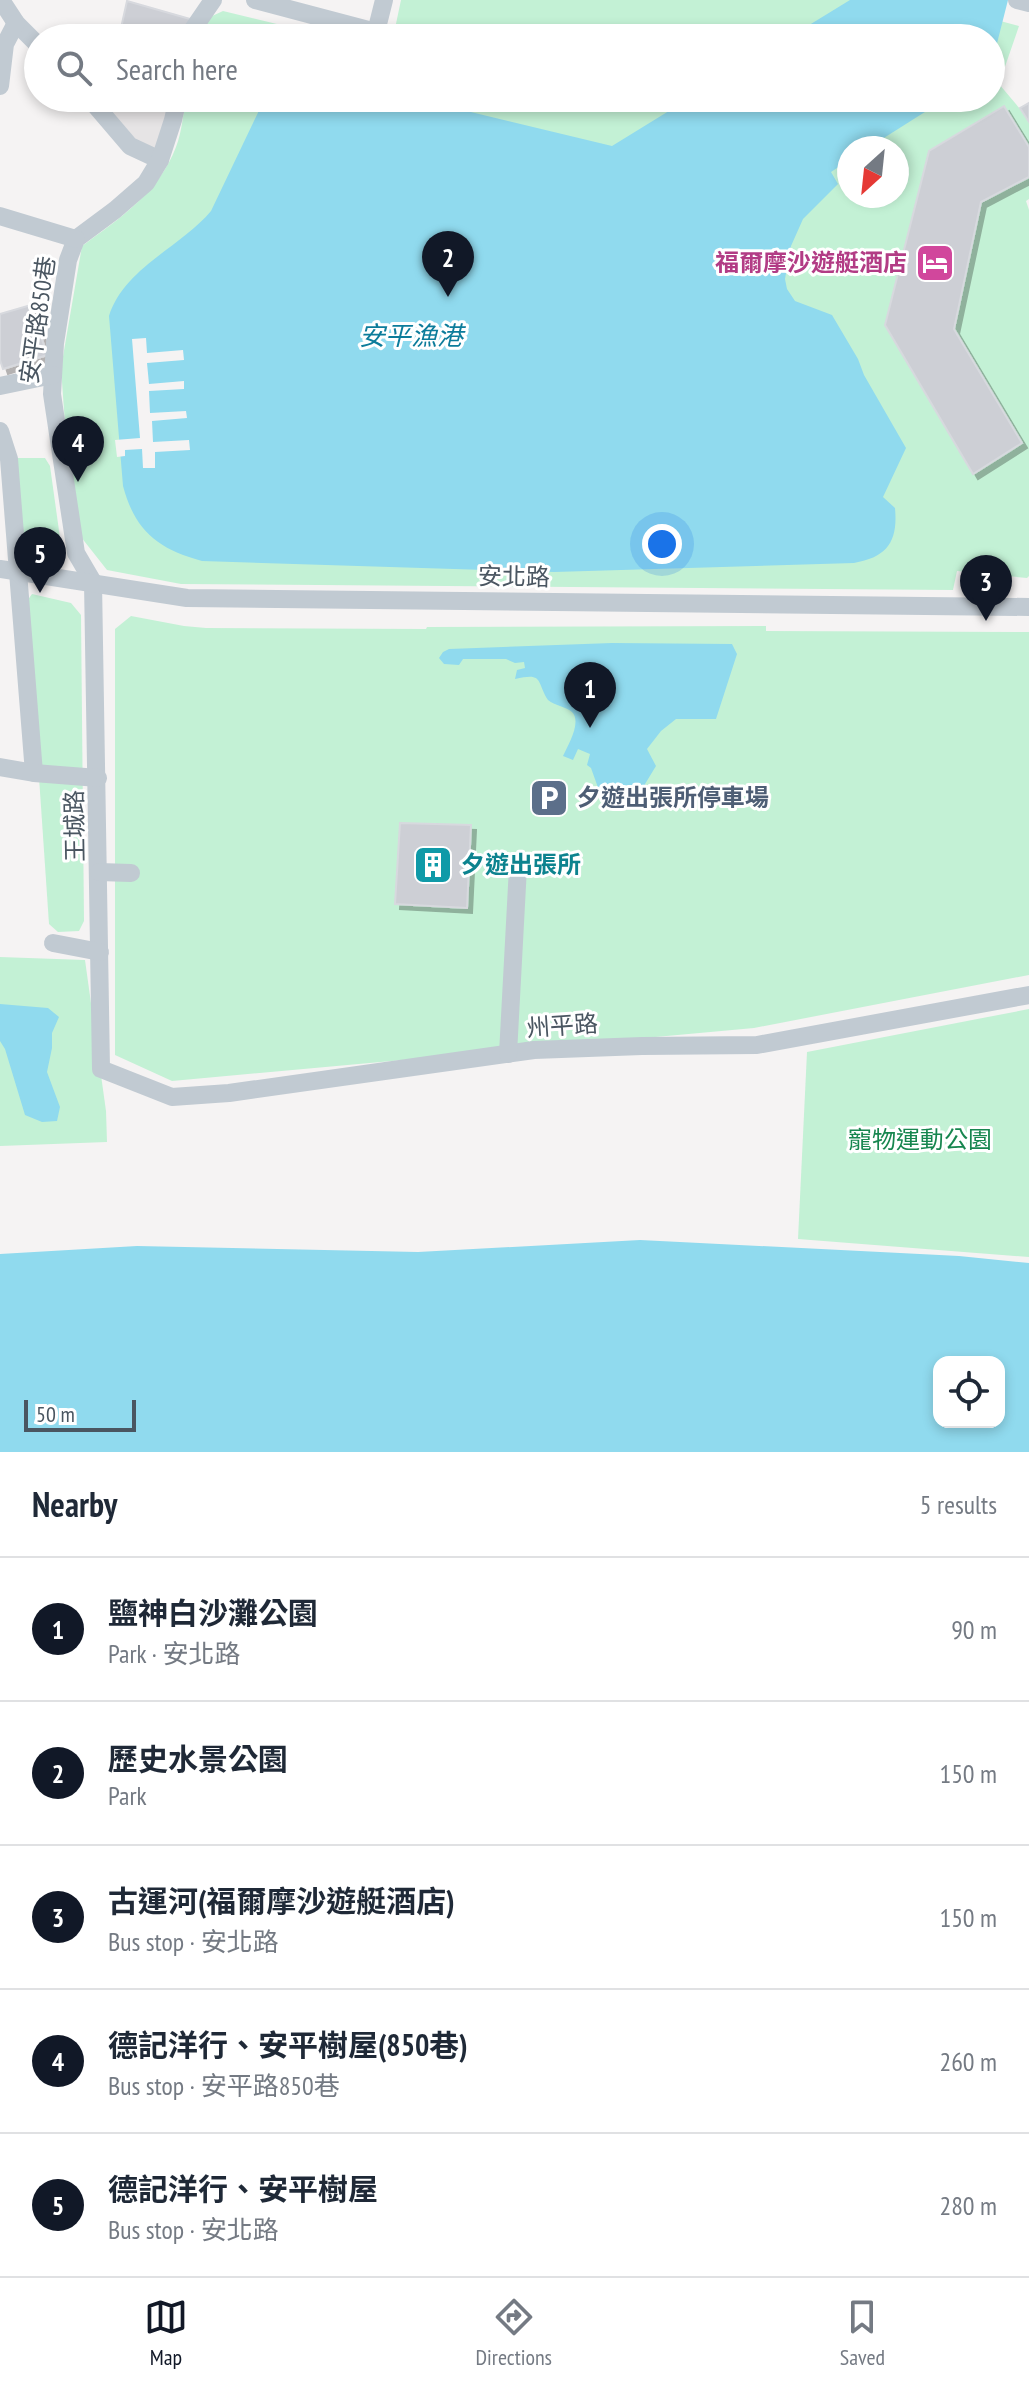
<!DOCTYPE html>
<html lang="en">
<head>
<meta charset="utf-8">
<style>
	body { margin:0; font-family:"PT Sans Narrow","Noto Sans TC",sans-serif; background:#f6f6f7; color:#1f2937 }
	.controls { position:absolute; right:24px; bottom:24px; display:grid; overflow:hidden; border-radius:16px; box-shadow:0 4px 12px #0003 }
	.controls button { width:72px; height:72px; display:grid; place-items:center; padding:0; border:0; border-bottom:2px solid #e0e1e3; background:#fff; color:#1f2937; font:40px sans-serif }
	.compass { position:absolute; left:837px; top:136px; width:72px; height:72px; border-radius:50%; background:#fff; box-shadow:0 4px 12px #0003; rotate:207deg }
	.scale { position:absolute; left:24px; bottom:20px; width:112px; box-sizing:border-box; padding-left:8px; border:4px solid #4a5661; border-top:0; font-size:22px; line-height:28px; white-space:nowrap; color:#4a5661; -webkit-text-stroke:6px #fff; paint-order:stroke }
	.you { position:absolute; left:662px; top:544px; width:28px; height:28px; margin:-20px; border:6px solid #fff; border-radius:50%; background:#1a73e8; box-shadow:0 0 0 12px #1a73e833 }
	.badge { display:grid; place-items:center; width:52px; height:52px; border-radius:50%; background:#111827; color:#fff; font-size:26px; font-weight:700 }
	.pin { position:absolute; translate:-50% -66px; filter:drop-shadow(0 2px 4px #0008) }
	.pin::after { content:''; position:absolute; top:42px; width:28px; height:24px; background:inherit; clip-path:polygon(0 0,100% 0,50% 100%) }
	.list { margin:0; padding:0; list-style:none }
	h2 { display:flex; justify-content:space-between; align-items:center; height:104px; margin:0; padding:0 32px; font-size:34px }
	h2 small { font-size:26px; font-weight:400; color:#747a83 }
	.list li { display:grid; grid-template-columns:52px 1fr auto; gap:24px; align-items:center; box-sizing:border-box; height:144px; padding:0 32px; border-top:2px solid #e0e1e3 }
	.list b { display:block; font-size:30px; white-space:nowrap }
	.list p { margin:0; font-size:26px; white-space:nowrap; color:#747a83 }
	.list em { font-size:26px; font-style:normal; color:#747a83 }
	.icon { flex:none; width:44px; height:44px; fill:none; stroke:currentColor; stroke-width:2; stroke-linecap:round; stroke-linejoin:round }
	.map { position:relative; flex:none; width:1029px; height:1452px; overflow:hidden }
	.search { position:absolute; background:#fff; box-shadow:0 4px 12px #0003; left:24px; right:24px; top:24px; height:88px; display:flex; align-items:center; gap:20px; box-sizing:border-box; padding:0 28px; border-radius:44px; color:#747a83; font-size:30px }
	.sheet { height:824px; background:#fff }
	nav { display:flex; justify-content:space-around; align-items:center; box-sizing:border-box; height:112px; border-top:2px solid #e0e1e3; background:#fff; font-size:22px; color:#747a83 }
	nav a { display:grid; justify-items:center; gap:4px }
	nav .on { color:#111827 }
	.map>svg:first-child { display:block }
</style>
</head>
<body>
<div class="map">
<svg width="1029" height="1452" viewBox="0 0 1029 1452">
	<defs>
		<filter id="shadow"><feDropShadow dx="5" dy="5" stdDeviation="0" flood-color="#0004"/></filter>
	</defs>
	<rect width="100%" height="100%" fill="#f5f3f3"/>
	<path fill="#e6e4e5" d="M100 98H173L157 151 139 143Z"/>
	<g fill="#c3f1d5" fill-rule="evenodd">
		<path d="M401 0H922L1019 26 999 84 1020 109 1029 123V199L1026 201 1029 210V576L1027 578 957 571 953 590 181 584 107 570 81 537 66 438 61 368 82 246C119 219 159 192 176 147 182 132 183 114 186 98H991V38H393ZM849 148H897V196H849Z"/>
		<path d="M223 11 335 38H199L210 17Z"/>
		<path d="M17 458H45L50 466 61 545 55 557 34 555 25 550 15 462Z"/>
		<path d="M32 594 71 603 81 615 84 921 79 931 58 932 49 924 27 601Z"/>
		<path d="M131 616 184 626 206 628 426 629 427 627 766 626V631L1029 632V975L754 1028 172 1081 115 1055V629Z"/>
		<path d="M0 957 85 960 106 1111 107 1142 0 1146Z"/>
		<path d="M1029 1009V1257L798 1239 807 1052Z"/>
	</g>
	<g fill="#90daee" fill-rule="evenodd">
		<path d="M850 0H1008L991 67V38H788Z"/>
		<path d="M265 98H413L612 146 690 98H947L868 148H849V160L831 172 838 184 803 219 791 246 785 279 787 289 795 301 832 315 858 359 864 375 906 448 883 497 895 508C898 541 888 557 854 563L554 572 202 561C158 549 135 531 123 486L109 316C124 268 181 247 211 211Z"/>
		<path d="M612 643 732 644 737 654 716 719H676L661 731 647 749 656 766 645 784 653 800 644 806 633 800 601 796 591 768 587 765 590 754 578 749 573 760 563 756C568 745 582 722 572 712 565 706 555 706 548 700 536 681 544 672 515 679L517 670 525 668 524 662 515 663 506 659H463L459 665 444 664 439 658 443 652 449 649Z"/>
		<path d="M0 1004 48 1008 59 1017 52 1033V1048L47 1072 60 1107 57 1121 42 1122 25 1115 5 1049 0 1041Z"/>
		<path d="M640 1240 959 1256 1029 1263V1452H0V1254L137 1246 418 1252ZM939 1362H999V1422H939Z"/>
	</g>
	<path fill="#f5f3f3" d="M146 338 147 353 183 350 184 360 147 363 149 384 184 381V389L149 391 150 413 186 411 187 418 152 421 153 442 189 440 190 450 155 452V468H143L142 449 125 450V456L117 457 115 440 140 438 132 339Z"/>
	<g fill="#cdcfd5" stroke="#d7d9de" stroke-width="2" filter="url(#shadow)">
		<path d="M127 1 190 19 185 38H158L121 28Z"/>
		<path d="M1029 103V122L1020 108Z"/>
		<path d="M1004 106 1029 147V177L981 202 954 329 1022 443 973 474 885 325 929 151Z"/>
		<path d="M31 305 47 355 3 369 0 360V314Z"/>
		<path d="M400 823 471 825 467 908 395 904Z"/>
	</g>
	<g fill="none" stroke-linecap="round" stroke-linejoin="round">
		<g stroke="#c1cad2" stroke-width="18">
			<path d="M1 0 16 23 38 45"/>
			<path d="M255 0 376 32 384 0"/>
			<path d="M1017 0 1029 3"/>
			<path d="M190 38 191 32 213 0"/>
			<path d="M0 86 5 44 16 23"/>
			<path d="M89 98 130 146 160 160"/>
			<path d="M178 98 173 120 160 160 146 183 115 210 76 239 68 260 55 343 52 394 76 553 93 582 101 1069 172 1097 229 1093 534 1050 642 1046 757 1045 1029 995"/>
			<path d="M0 216 76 239"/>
			<path d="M0 386 53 375"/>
			<path d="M0 431 9 459 34 773"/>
			<path d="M0 569 187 598 1029 607"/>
			<path d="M0 767 34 773 98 778"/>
			<path d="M99 872 131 873"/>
			<path d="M53 943 100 952"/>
			<path d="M508 1054 518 867"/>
		</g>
	</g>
	<defs>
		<symbol id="hotel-square" viewBox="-11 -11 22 22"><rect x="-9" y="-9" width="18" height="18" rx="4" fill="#d1479c" stroke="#fff"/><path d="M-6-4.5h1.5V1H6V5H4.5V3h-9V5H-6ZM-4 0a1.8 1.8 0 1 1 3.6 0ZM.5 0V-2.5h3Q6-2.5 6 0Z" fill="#fff"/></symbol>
		<symbol id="parking-square" viewBox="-11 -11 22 22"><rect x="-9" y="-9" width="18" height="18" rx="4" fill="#5c6f8a" stroke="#fff"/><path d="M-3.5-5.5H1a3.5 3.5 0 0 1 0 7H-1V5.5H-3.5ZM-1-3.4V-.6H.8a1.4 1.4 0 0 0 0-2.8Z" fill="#fff"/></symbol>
		<symbol id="building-square" viewBox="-11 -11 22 22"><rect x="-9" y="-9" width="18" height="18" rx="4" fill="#0f9aa8" stroke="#fff"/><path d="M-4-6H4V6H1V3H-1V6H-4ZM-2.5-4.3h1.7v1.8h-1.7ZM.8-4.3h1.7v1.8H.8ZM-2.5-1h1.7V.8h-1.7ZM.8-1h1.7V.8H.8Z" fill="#fff"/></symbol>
	</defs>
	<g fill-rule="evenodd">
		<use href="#hotel-square" x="913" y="241" width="44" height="44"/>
		<use href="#parking-square" x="527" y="776" width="44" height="44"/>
		<use href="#building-square" x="411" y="843" width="44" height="44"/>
	</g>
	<g text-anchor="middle" stroke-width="6" stroke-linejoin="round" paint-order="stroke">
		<g font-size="24" font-weight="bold" fill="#b23c85" stroke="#fff" text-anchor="end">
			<text x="907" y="271">福爾摩沙遊艇酒店</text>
		</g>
		<g font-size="24" fill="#4a5661" stroke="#fff">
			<text transform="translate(38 320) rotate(-82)" y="8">安平路850巷</text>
			<text transform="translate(514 577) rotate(1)" y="8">安北路</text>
			<text transform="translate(75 826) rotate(-91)" y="8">王城路</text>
			<text transform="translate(562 1026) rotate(-4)" y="8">州平路</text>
		</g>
		<g font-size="24" font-weight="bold" fill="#4e5e75" stroke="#fff" text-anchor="start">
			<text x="577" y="806">夕遊出張所停車場</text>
		</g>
		<g font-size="24" font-weight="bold" fill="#0d838f" stroke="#fff" text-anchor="start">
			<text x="461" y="873">夕遊出張所</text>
		</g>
		<g font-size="24" fill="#17864f" stroke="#fff">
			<text x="920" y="1148">寵物運動公園</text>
		</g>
		<g font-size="26" font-style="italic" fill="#0c7c9b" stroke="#fff">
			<text x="411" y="345">安平漁港</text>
		</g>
	</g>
</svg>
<div class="controls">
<button><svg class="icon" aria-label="locate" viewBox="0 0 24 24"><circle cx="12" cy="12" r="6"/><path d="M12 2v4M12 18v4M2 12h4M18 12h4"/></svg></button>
</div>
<svg class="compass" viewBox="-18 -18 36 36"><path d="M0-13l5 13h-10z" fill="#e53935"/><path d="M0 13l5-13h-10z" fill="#747a83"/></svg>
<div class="scale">50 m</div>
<div class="you"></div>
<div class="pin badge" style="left:590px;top:728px">1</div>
<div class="pin badge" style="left:448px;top:297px">2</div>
<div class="pin badge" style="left:986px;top:621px">3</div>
<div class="pin badge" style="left:78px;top:482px">4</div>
<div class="pin badge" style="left:40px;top:593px">5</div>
<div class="search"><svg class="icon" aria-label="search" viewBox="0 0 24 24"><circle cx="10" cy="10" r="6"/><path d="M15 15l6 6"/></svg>Search here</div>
</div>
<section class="sheet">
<h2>Nearby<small>5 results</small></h2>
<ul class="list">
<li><span class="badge">1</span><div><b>鹽神白沙灘公園</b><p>Park · 安北路</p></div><em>90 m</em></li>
<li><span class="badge">2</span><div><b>歷史水景公園</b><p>Park</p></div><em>150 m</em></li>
<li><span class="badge">3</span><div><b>古運河(福爾摩沙遊艇酒店)</b><p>Bus stop · 安北路</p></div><em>150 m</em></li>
<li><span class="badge">4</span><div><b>德記洋行、安平樹屋(850巷)</b><p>Bus stop · 安平路850巷</p></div><em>260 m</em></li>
<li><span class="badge">5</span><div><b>德記洋行、安平樹屋</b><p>Bus stop · 安北路</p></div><em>280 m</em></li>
</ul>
</section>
<nav>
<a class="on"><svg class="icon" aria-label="map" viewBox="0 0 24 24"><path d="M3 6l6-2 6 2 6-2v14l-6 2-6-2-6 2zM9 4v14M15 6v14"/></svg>Map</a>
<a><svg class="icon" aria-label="directions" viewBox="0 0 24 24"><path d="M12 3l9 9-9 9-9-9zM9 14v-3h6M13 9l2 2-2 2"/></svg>Directions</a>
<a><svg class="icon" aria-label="saved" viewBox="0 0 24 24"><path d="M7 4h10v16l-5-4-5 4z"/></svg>Saved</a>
</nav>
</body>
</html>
